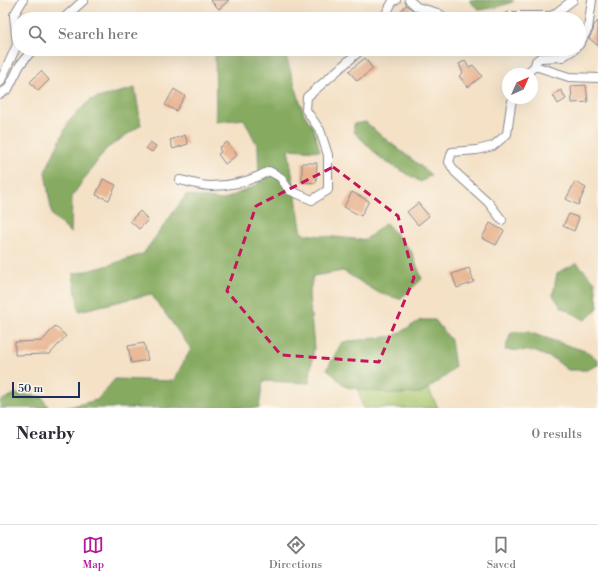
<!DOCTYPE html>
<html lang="en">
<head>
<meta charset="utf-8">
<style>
	body { margin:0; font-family:"Libre Bodoni",serif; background:#f7f7f7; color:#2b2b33 }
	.compass { position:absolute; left:502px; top:68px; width:36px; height:36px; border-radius:50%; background:#fff; box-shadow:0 4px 16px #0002; rotate:45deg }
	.scale { position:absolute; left:12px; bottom:10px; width:68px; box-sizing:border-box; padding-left:4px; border:2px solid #1b2f5e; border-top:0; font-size:11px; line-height:14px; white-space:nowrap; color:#1b2f5e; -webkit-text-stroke:3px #fbf7ec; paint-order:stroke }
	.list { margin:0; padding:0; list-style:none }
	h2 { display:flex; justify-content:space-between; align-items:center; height:52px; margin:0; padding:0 16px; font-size:17px }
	h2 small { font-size:13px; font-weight:400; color:#7c7c81 }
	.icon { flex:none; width:22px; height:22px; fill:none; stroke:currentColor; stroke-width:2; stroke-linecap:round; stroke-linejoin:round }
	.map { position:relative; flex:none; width:598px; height:408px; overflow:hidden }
	.search { position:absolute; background:#fff; box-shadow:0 4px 16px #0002; left:12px; right:12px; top:12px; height:44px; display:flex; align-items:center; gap:10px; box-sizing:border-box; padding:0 14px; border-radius:22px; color:#7c7c81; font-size:15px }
	.sheet { height:116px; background:#fff }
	nav { display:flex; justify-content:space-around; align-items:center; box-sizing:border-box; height:56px; border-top:1px solid #e1e1e2; background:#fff; font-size:11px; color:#7c7c81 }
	nav a { display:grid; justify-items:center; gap:2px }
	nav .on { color:#b5179e }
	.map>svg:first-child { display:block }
</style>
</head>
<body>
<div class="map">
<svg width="598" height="408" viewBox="0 0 598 408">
	<rect width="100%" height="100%" fill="#fbf7ec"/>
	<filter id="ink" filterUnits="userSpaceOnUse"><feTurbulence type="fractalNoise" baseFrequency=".025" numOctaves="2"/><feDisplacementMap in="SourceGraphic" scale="8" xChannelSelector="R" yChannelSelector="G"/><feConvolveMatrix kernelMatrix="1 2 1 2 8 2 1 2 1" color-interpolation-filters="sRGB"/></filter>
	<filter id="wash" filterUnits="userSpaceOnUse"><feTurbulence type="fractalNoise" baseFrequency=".012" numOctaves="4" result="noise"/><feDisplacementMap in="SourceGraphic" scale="16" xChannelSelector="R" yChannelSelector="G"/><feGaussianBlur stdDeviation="0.9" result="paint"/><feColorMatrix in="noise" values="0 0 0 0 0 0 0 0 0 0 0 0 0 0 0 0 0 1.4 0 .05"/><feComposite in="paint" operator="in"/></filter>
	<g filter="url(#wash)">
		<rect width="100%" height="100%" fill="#f4e1c6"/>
		<path fill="#a8c66e" stroke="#627a66" d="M428 388 438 408H363L358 389 395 394 421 393Z"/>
		<g fill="#86ab61" stroke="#506d60">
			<path d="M470 0H513V2L498 7 480 10 470 2Z"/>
			<path d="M215 49 284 50 304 114 313 127 320 151 288 149 302 234 365 240 386 223 411 251 422 279 400 299 379 293 343 271 313 276 309 295 314 348 309 383 263 381 259 408H64L97 400 115 379 173 381 191 349 151 294 79 311 73 274 103 267 143 254 186 195 223 200 259 184 258 147 244 119 216 122Z"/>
			<path d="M135 88 141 125 106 149 72 196 71 234 52 215 45 172 69 121 90 100Z"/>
			<path d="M366 122C386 142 410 156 431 175L421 182 381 159 354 132V124Z"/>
			<path d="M577 263 595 282 598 308 585 320 561 307 553 295 557 273Z"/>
			<path d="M421 320H435L451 340 455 367 446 376 421 393 395 394 346 387 327 369 342 342 394 336Z"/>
			<path d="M511 332H528L588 352 598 360V365L587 370H568L554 359 533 351 505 350Z"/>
			<path d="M15 394 42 397 49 408H0V401Z"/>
		</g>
		<g id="blocks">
			<g fill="#e8b38f">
				<path d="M210 0H229L219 9Z"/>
				<path d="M406 5 417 13 411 19H393Z"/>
				<path d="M598 21V46L589 38 593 31 594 25Z"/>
				<path d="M365 58 373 69 357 81 349 71Z"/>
				<path d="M465 61 469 68 473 65 482 76 468 87 459 76 463 73 459 64Z"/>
				<path d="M41 71 49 80 38 91 30 82Z"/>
				<path d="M586 85 588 102 572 103 571 86Z"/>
				<path d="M174 89 185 96 176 111 165 105Z"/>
				<path d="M561 90 566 99 558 104 553 95Z"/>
				<path d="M185 135 188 144 173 149 170 140Z"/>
				<path d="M150 142 156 146 152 152 146 148Z"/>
				<path d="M227 142 237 155 225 164 218 154 221 152 219 148Z"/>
				<path d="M302 163H317L316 183 302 182Z"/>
				<path d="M103 179 116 185 109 200 96 195Z"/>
				<path d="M575 182 586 188 578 205 566 199Z"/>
				<path d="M352 192 369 201 361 216 344 207Z"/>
				<path d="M418 203 429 216 418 225 407 212Z"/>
				<path d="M140 211 148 220 139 229 130 221Z"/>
				<path d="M569 214 579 218 574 231 563 226Z"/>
				<path d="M490 223 504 231 496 245 482 238Z"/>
				<path d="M469 268 474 282 457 288 452 274Z"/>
				<path d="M55 326 66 336 50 354 15 355V342L42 341Z"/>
				<path d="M144 343 148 360 131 363 128 346Z"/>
			</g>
		</g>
	</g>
	<g filter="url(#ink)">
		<use href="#blocks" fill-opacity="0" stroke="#888892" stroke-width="1"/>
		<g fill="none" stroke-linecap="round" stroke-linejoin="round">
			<defs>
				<g id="street">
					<path d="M409 0 417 7 438 13 446 19"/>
					<path d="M63 19 84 0"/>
					<path d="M383 19 393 1 396 0"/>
					<path d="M503 19 511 16H552L573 0"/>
					<path d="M579 45 588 29 592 0"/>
					<path d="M575 49 562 57 540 58 536 61 535 66 569 77 598 78"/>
					<path d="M526 74 535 66"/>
					<path d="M0 82 17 45 14 15 23 0"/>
					<path d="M0 94 8 89 20 65 33 49"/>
					<path d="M180 180C190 182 201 186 211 186 231 186 251 181 269 171L280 177 289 190 312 200 328 190V155L320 130 306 110 307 97 362 49"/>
					<path d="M502 220 488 202 455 172 449 162 452 152 477 150 493 146 507 134 511 105 513 98"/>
				</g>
			</defs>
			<use href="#street" stroke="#888892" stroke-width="10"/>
			<use href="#street" stroke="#fff" stroke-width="8"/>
		</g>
	</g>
	<path fill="none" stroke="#c2185b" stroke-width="3" stroke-dasharray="8 5" stroke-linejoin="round" d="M333 167 398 216 414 278 379 362 281 355 227 291 256 206Z"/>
</svg>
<svg class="compass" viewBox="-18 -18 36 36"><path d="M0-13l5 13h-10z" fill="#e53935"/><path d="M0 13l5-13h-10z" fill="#7c7c81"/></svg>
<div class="scale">50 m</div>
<div class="search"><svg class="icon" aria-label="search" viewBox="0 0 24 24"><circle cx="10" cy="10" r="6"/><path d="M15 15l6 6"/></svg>Search here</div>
</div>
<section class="sheet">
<h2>Nearby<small>0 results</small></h2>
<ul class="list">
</ul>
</section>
<nav>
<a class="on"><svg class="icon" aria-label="map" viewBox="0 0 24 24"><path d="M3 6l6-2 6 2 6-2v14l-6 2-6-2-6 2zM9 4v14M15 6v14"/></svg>Map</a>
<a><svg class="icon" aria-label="directions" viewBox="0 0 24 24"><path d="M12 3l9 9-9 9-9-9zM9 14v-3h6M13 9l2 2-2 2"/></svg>Directions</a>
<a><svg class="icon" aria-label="saved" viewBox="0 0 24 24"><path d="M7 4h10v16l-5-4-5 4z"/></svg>Saved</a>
</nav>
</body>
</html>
